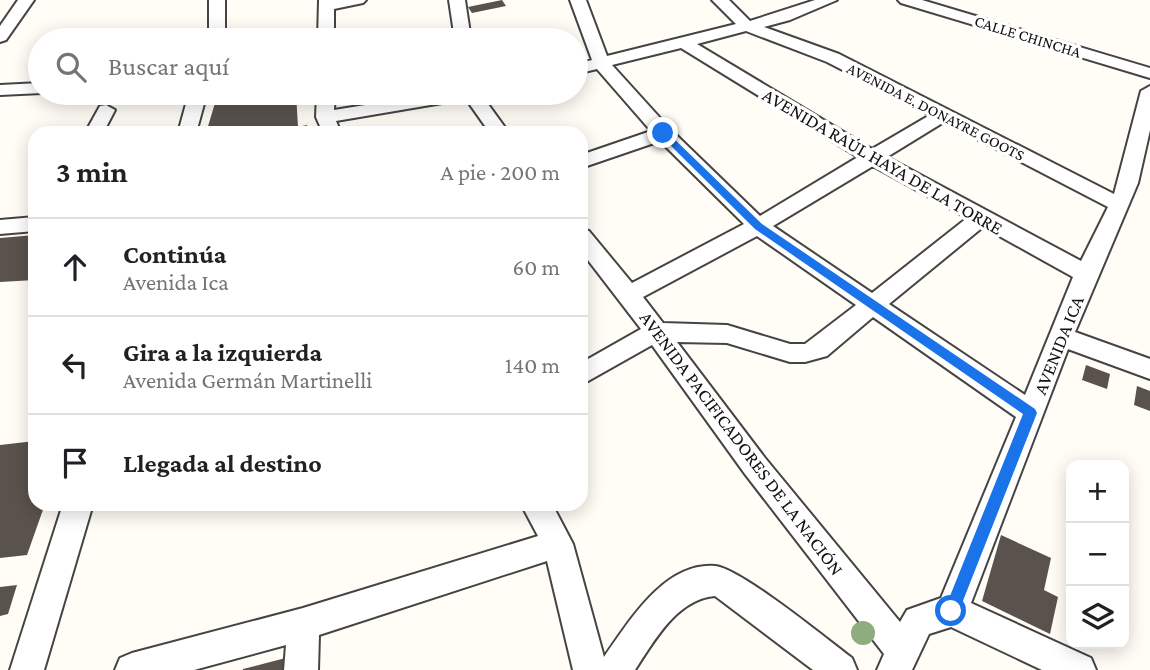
<!DOCTYPE html>
<html lang="es">
<head>
<meta charset="utf-8">
<style>
	body { margin:0; font-family:"Crimson Pro",serif; background:#f6f6f6; color:#202124 }
	.controls { position:absolute; right:21px; bottom:21px; display:grid; overflow:hidden; border-radius:14px; box-shadow:0 4px 18px #0003 }
	.controls button { width:63px; height:63px; display:grid; place-items:center; padding:0; border:0; border-bottom:2px solid #e0e0e0; background:#fff; color:#202124; font:35px sans-serif }
	.stop { position:absolute; width:21px; height:21px; margin:-16px; border:5px solid #1a73e8; border-radius:50%; background:#fff }
	.stop.end { background:#1a73e8; border-color:#fff; box-shadow:0 2px 7px #0008 }
	.list { margin:0; padding:0; list-style:none }
	h2 { display:flex; justify-content:space-between; align-items:center; height:91px; margin:0; padding:0 28px; font-size:30px }
	h2 small { font-size:23px; font-weight:400; color:#757577 }
	.list li { display:grid; grid-template-columns:46px 1fr auto; gap:21px; align-items:center; box-sizing:border-box; height:98px; padding:0 28px; border-top:2px solid #e0e0e0 }
	.list b { display:block; font-size:26px; white-space:nowrap }
	.list p { margin:0; font-size:23px; white-space:nowrap; color:#757577 }
	.list em { font-size:23px; font-style:normal; color:#757577 }
	.icon { flex:none; width:38px; height:38px; fill:none; stroke:currentColor; stroke-width:2; stroke-linecap:round; stroke-linejoin:round }
	.map { position:relative; flex:none; width:1150px; height:670px; overflow:hidden }
	.search { position:absolute; background:#fff; box-shadow:0 4px 18px #0003; left:28px; top:28px; width:560px; height:77px; display:flex; align-items:center; gap:18px; box-sizing:border-box; padding:0 24px; border-radius:38px; color:#757577; font-size:26px }
	.panel { position:absolute; background:#fff; box-shadow:0 4px 18px #0003; left:28px; top:126px; width:560px; height:385px; border-radius:21px }
	.map>svg:first-child { display:block }
</style>
</head>
<body>
<div class="map">
<svg width="1150" height="670" viewBox="0 0 1150 670">
	<rect width="100%" height="100%" fill="#fffdf5"/>
	<g fill="#5a524d">
		<path d="M502 0 506 6 472 13 468 7Z"/>
		<path d="M218 93H296L298 127 307 125 308 133H206Z"/>
		<path d="M35 235V280L0 282V238Z"/>
		<path d="M1086 365 1110 374 1107 389 1082 380Z"/>
		<path d="M1137 386 1150 391V411L1134 405Z"/>
		<path d="M35 441V504H45L27 555 0 558V445Z"/>
		<path d="M1001 535 1051 558 1044 590 1058 597 1050 634 982 601Z"/>
		<path d="M17 585 8 614 0 616V587Z"/>
		<path d="M297 655 296 670H243V669Z"/>
	</g>
	<g fill="none" stroke-linecap="round" stroke-linejoin="round">
		<defs>
			<g id="street">
				<path d="M18 0H34L6 40 0 42V26Z"/>
				<path d="M209 0H225V32L222 40H206L209 32Z"/>
				<path d="M319 0H366L363 3 334 9V40H318Z"/>
				<path d="M449 0H465L471 40H455Z"/>
				<path d="M570 0H586L607 56 736 24 712 0H729L750 21 815 0H837L790 20 764 27 839 54 1114 194 1141 91 1150 86V130L1138 183 1075 332 1150 359V379L1068 349 971 603 1091 658 1096 670H1042L951 627 929 634 912 670H877L884 654 745 474 652 345 581 385V363L641 329 581 251V229L589 231 632 283 744 224 660 141 581 168V155L651 131 597 69 576 74V64L592 60ZM746 31 827 62 930 115 872 149 697 44ZM681 48 858 157 760 216 670 129 612 65ZM944 122 1108 207 1081 261 887 157ZM873 166 967 218 872 293 773 226ZM983 227 1073 277 1025 395 889 304ZM757 236 856 305 805 344H790L727 325 663 323 643 297ZM873 317 1016 417 941 598 907 610 900 622 765 458 677 342 727 343 790 362H805L827 356Z"/>
				<path d="M898 0H922L1150 68V78L901 3Z"/>
				<path d="M40 83 42 93 0 95V85Z"/>
				<path d="M189 93H207L196 133H178Z"/>
				<path d="M317 93H335L334 110 440 93H480L509 133H490L466 99 336 121 341 133H323L316 117Z"/>
				<path d="M106 105 115 110 103 133H85L100 106Z"/>
				<path d="M35 217V231L0 234V220Z"/>
				<path d="M63 504H93L44 670H10Z"/>
				<path d="M521 504H552L573 544 604 657C629 622 664 562 715 566 740 568 827 639 852 658L857 670H813L715 596C677 599 654 641 635 670H573L547 561 319 635 318 670H284L286 645 194 670H115L120 658 132 653 303 608 538 536Z"/>
			</g>
		</defs>
		<use href="#street" stroke="#444" stroke-width="4"/>
		<use href="#street" fill="#fff" fill-rule="evenodd"/>
	</g>
	<circle fill="#8dad7f" cx="863" cy="633" r="12"/>
	<path fill="#1a73e8" d="M660 131H666L762 224 1035 409 1037 413 957 616 951 618 946 616 944 611 1023 414 755 229 660 135Z"/>
	<g text-anchor="middle" stroke-width="7" stroke-linejoin="round" paint-order="stroke">
		<g font-size="16" fill="#111" stroke="#fff">
			<text transform="translate(1028 36) rotate(17)" y="6">CALLE CHINCHA</text>
			<text transform="translate(936 111) rotate(27)" y="6">AVENIDA E. DONAYRE GOOTS</text>
		</g>
		<g font-size="19" fill="#111" stroke="#fff">
			<text transform="translate(883 161) rotate(30)" y="7">AVENIDA RAÚL HAYA DE LA TORRE</text>
			<text transform="translate(1058 345) rotate(-68)" y="7">AVENIDA ICA</text>
			<text transform="translate(742 443) rotate(53)" y="7">AVENIDA PACIFICADORES DE LA NACIÓN</text>
		</g>
	</g>
</svg>
<div class="controls">
<button>+</button>
<button>−</button>
<button><svg class="icon" aria-label="layers" viewBox="0 0 24 24"><path d="M12 4l9 5-9 5-9-5zM3 14l9 5 9-5"/></svg></button>
</div>
<div class="stop" style="left:951px;top:611px"></div>
<div class="stop end" style="left:663px;top:133px"></div>
<div class="search"><svg class="icon" aria-label="search" viewBox="0 0 24 24"><circle cx="10" cy="10" r="6"/><path d="M15 15l6 6"/></svg>Buscar aquí</div>
<section class="panel">
<h2>3 min<small>A pie · 200 m</small></h2>
<ul class="list">
<li><svg class="icon" aria-label="ahead" viewBox="0 0 24 24"><path d="M12 20V5M6 11l6-6 6 6"/></svg><div><b>Continúa</b><p>Avenida Ica</p></div><em>60 m</em></li>
<li><svg class="icon" aria-label="left" viewBox="0 0 24 24"><path d="M17 20v-9H6M10 6l-5 5 5 5"/></svg><div><b>Gira a la izquierda</b><p>Avenida Germán Martinelli</p></div><em>140 m</em></li>
<li><svg class="icon" aria-label="arrive" viewBox="0 0 24 24"><path d="M6 21V4h12l-3 4 3 4H6"/></svg><div><b>Llegada al destino</b></div></li>
</ul>
</section>
</div>
</body>
</html>
